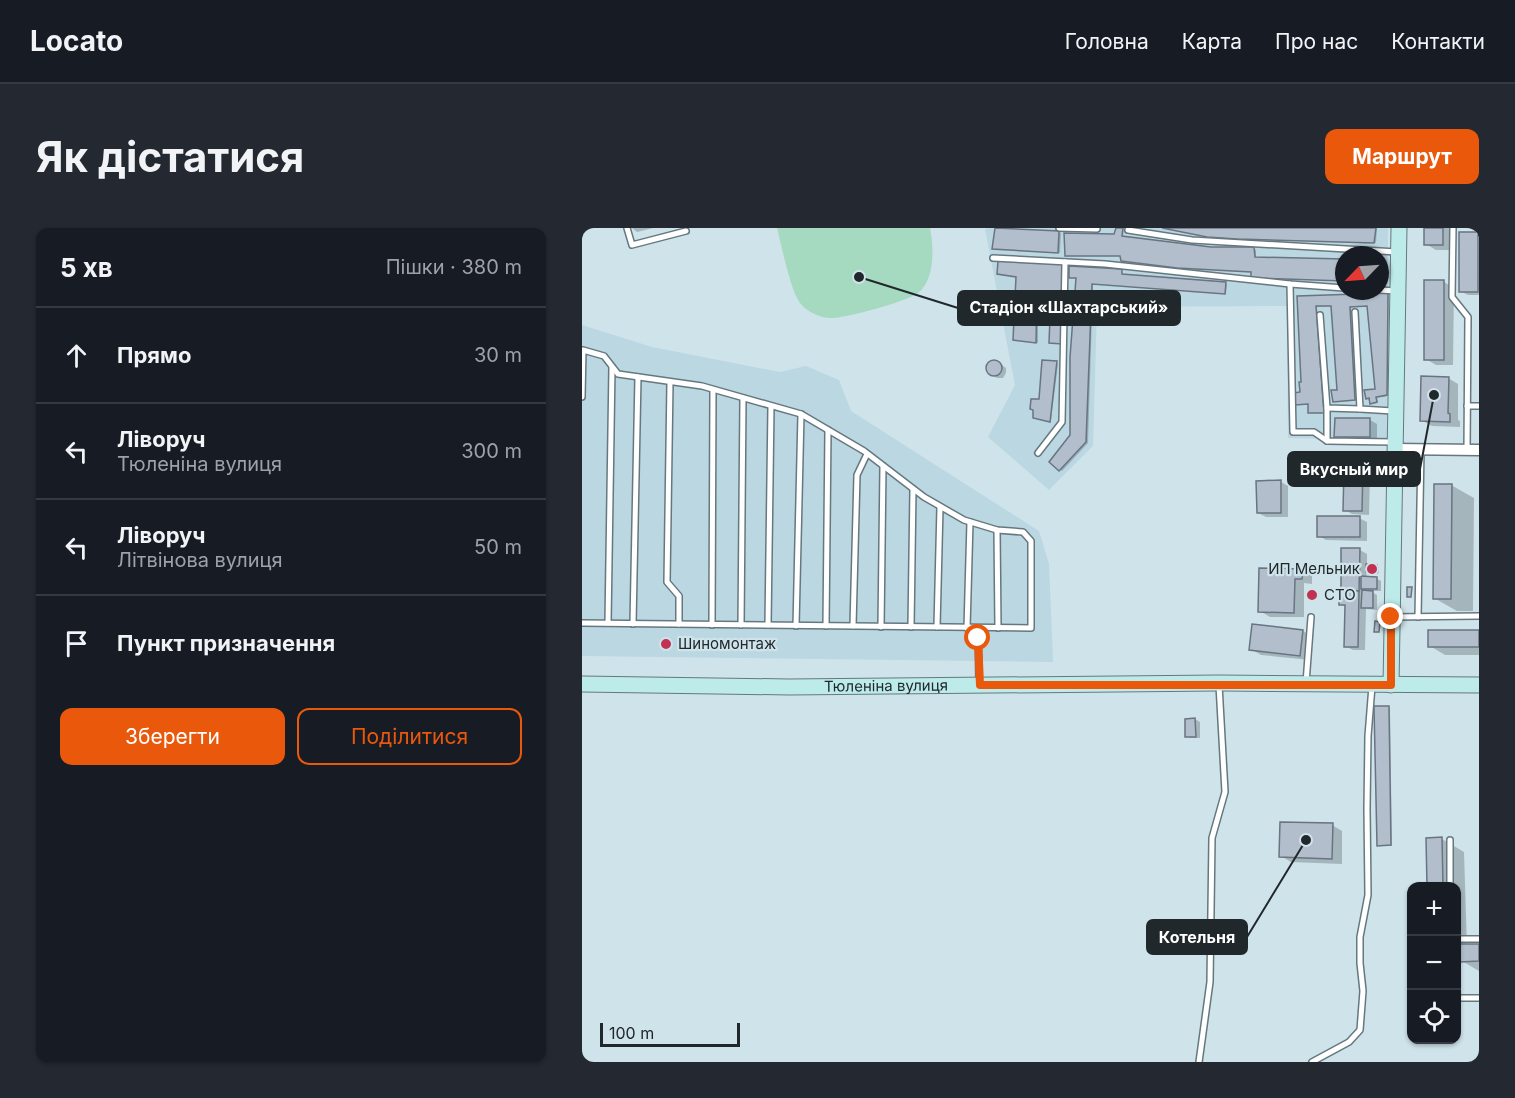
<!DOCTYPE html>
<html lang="uk">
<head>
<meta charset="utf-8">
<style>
	body { margin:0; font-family:Inter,sans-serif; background:#242831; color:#f1f3f6 }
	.controls { position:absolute; right:18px; bottom:18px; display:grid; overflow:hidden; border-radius:12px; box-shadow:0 2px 4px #0004 }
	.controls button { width:54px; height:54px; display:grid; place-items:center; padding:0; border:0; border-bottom:2px solid #363941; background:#171b24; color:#f1f3f6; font:30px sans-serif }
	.compass { position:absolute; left:753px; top:18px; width:54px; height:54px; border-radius:50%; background:#171b24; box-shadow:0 2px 4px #0004; rotate:245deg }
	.scale { position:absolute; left:18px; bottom:15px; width:140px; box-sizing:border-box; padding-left:6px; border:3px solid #21282b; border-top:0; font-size:16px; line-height:21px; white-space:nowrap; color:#21282b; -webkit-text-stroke:4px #cfe3eb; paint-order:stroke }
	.stop { position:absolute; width:18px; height:18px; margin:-14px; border:4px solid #ea580c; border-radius:50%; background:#fff }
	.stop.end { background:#ea580c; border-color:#fff; box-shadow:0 2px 6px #0008 }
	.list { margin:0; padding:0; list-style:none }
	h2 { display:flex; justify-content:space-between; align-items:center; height:78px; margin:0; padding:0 24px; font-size:26px }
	h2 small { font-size:20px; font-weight:400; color:#9ea1a6 }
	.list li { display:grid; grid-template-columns:39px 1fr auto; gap:18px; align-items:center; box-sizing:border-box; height:96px; padding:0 24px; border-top:2px solid #363941 }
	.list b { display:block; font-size:22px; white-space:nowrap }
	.list p { margin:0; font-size:20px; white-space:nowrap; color:#9ea1a6 }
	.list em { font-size:20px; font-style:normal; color:#9ea1a6 }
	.actions { display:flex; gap:12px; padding:18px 24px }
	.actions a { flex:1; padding:14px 0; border:2px solid #ea580c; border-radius:12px; text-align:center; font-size:21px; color:#ea580c }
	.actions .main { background:#ea580c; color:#fff }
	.icon { flex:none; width:33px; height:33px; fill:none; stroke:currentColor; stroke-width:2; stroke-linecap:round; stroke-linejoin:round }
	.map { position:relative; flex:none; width:897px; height:834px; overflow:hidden; border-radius:12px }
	header { display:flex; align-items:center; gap:36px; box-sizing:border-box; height:84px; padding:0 30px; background:#171b24; border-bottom:2px solid #363941 }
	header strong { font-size:28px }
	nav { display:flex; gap:33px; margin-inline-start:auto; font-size:21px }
	.intro { display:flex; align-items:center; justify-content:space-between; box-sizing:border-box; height:144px; padding:0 36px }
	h1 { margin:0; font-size:42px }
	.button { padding:15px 27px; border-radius:12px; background:#ea580c; color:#fff; font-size:21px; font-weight:700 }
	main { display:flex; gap:36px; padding:0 36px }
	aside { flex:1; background:#171b24; border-radius:12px; box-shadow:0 2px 4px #0004 }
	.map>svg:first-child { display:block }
</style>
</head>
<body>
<header>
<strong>Locato</strong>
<nav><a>Головна</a><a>Карта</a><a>Про нас</a><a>Контакти</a></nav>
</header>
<div class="intro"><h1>Як дістатися</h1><a class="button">Маршрут</a></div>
<main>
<aside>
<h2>5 хв<small>Пішки · 380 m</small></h2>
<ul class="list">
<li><svg class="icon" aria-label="ahead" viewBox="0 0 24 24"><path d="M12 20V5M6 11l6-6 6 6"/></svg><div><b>Прямо</b></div><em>30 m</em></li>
<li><svg class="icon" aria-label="left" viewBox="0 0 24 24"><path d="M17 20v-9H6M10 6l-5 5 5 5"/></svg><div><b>Ліворуч</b><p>Тюленіна вулиця</p></div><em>300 m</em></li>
<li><svg class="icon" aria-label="left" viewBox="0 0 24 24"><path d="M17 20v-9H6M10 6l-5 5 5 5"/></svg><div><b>Ліворуч</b><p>Літвінова вулиця</p></div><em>50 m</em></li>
<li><svg class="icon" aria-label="arrive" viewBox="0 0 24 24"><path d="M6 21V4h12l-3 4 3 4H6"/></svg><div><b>Пункт призначення</b></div></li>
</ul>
<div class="actions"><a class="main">Зберегти</a><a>Поділитися</a></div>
</aside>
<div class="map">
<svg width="897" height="834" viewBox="0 0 897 834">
	<rect width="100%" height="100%" fill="#cfe3eb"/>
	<g fill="#bbd7e2" fill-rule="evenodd">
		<path d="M407 0H806L805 212 706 210 705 78 515 79 511 218 467 262 406 209 433 157 403 1ZM762 27H798V63H762Z"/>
		<path d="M0 97 70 119 198 144 224 138 257 152 269 183 457 303 467 336 471 434 0 428Z"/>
	</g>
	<path fill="#a5d9c0" d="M195 0H348C352 19 353 52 336 65 324 74 267 89 251 90 240 91 225 84 218 75 208 61 200 19 195 0Z"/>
	<g fill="#0003">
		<path d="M50 0H71L55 4Z"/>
		<path d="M414 0 477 4 479 5 478 25 413 21 412 20Z"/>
		<path d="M535 0H542L541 10 629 20 672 21 674 22V31L762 32V53L673 50 670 44 540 28 485 27 533 8Z"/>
		<path d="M583 0H795L794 15 628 9Z"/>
		<path d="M844 0H871V22H854L844 16Z"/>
		<path d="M896 6 897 67H886L878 63Z"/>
		<path d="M481 38V116L469 115 470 64 456 63V115L433 111 436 49Z"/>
		<path d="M539 43 542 48 643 55 645 56 644 66 511 56 506 215 480 243 469 234 489 207 495 50H490Z"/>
		<path d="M862 54 872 60 871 137H854L844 131Z"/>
		<path d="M805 67 807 68 806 168 795 170 796 175 791 176 785 170 794 162 787 78 769 79 774 172 752 173 756 163 750 78 735 79 743 185H730L728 177H716L721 155 717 69Z"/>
		<path d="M408 133H414L424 140V145L421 150H415L405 143V138Z"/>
		<path d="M475 135 476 136 469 193 455 190 453 181 458 173Z"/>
		<path d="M866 150 876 156V192L878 193V199L850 198 839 192Z"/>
		<path d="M788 192 795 196V213L761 212 754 208Z"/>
		<path d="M781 242 788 246 787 287 770 286 763 282Z"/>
		<path d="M699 254 706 258V289H684L676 285Z"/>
		<path d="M869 257 892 270 891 383H875L852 370Z"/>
		<path d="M777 290 785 294V313L744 312 737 308Z"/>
		<path d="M761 321 778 322 785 326V338L797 339V345L785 343 784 350H794L799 353V363H788L795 367V382L784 381 783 422H771L763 418 764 379 758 376Z"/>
		<path d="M720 342 730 348V356L722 355V389H688L678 383Z"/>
		<path d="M721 403 731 409 728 432 679 427 669 421Z"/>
		<path d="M897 403V427H863L848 418Z"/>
		<path d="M807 479 808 480 810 618H798Z"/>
		<path d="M613 491 618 494V510H609L604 508Z"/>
		<path d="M750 597 760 603V636L709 634 699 628Z"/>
		<path d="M846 611H860L882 624 885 718 897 717V743L880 733V728L874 729V658H847Z"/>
	</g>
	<g fill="#b3becd" stroke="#697481" stroke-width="1.5">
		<path d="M413 0 477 3 476 25 410 21Z"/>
		<path d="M534 0H541L540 8 629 19H672L673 29 762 31V53L669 50V44L595 40 539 33 538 28H483L482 5 532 6Z"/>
		<path d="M580 0H794L792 15 655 11 625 9Z"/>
		<rect x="842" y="0" width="19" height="17"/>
		<rect x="877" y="4" width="19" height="60"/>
		<path d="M416 33 481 36 480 116 467 115 469 64 455 63 454 115 431 112 434 49 415 46Z"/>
		<path d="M487 38 540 41V46L644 54 643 66 510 56 504 214 477 243 467 234 488 207V129L494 50H487Z"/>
		<rect x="842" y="52" width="20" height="80"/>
		<path d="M806 65 805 167 794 169 795 174 788 176 787 170 784 171 782 162 793 161 785 78 768 79 773 172 751 174 749 162H755L749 78H734L742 185H726V176L713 177 712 165 718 164 717 154H719L715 68Z"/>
		<circle cx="412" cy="140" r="8"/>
		<path d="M460 132 475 133 468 194 451 190V182L448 181 449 171H457Z"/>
		<path d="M839 148 867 149 866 185 868 186V194L838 193Z"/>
		<path d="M753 190H788V209H752Z"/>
		<path d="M762 240H781L780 283H761Z"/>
		<path d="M699 252V285H675L674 253Z"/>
		<path d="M852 256H870L869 371H851Z"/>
		<rect x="735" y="288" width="43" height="21"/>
		<path d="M759 320H778L777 363 759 362Z"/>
		<path d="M784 336 795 337V345L784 344Z"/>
		<path d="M677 340 721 341 720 351H713L712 385 676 384Z"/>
		<path d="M779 348 795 349V361H779Z"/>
		<path d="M825 359H830L829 369H825Z"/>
		<path d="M780 362 791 363V380H779Z"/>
		<path d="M757 363H777L776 419H762L763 377H757Z"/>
		<path d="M793 393 798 394 797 404H792Z"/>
		<path d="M670 396 721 402 718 428 667 422Z"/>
		<rect x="846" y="402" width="51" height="17"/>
		<path d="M792 478H807L809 617 795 618Z"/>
		<path d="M613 490 614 509H603V491Z"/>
		<path d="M698 594 751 595 750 631 697 629Z"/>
		<path d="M860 609 861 658H845L844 610Z"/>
		<path d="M878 716H897V733L878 734Z"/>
	</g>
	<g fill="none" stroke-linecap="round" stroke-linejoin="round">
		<defs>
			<g id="lane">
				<path d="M45 0 50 17 104 3"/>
				<path d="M477 0 515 1"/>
				<path d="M871 0 870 69 886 89 885 222"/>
				<path d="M546 2 610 12 815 24"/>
				<path d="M411 30 523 36 708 56 762 60"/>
				<path d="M708 56 711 204H732L745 213 811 214"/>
				<path d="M798 62 814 63"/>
				<path d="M773 84 778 181 811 183"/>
				<path d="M738 87 745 180 778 181"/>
				<path d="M88 154 85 354 97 368V396"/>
				<path d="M0 169 1 122 22 128 36 146 120 158 219 186 282 223 342 269 382 292 415 302 441 304 449 313V400L0 395"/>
				<path d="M885 178H897"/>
				<path d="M745 180V213"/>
				<path d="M456 225 480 194 483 34"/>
				<path d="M415 302 416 400"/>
				<path d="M810 389 897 388"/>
				<path d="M836 389 839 221"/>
				<path d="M26 395 30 139"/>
				<path d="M51 396 56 149"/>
				<path d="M130 397 131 162"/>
				<path d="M159 397 161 170"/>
				<path d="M186 397 189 178"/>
				<path d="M214 398 219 186"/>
				<path d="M244 398 246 202"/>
				<path d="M271 398 275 247 285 226"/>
				<path d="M299 399 301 238"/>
				<path d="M329 399 331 261"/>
				<path d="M355 399 358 279"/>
				<path d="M385 400 388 294"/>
				<path d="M396 400 397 455"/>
				<path d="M724 455 729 389"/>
				<path d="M868 612V658"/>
				<path d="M874 711H897"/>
				<path d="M874 770H897"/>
				<path d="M617 834 628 754 630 610 643 564 637 457"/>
				<path d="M730 834 767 814 778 802 781 763 778 735V709L786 667 785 581 786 508 790 458"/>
			</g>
			<path id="street" d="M812 221 897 222"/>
			<g id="secondary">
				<path id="s1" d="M0 456 207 459 637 455 897 457"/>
				<path d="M809 457 817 0"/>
			</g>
		</defs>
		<use href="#lane" stroke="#66787f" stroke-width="8"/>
		<use href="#street" stroke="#66787f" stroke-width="13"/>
		<use href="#secondary" stroke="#66787f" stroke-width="17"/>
		<use href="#lane" stroke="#fff" stroke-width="5"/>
		<use href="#street" stroke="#fff" stroke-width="10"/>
		<use href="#secondary" stroke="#bcebea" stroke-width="15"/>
	</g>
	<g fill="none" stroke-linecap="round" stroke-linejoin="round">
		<path stroke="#ea580c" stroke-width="8" d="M396 410 398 457H809V389"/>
	</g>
	<g fill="#c13151" stroke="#cfe3eb" stroke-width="2">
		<circle cx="790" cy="341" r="6"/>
		<circle cx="730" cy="367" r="6"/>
		<circle cx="84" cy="416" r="6"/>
	</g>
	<g text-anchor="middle" stroke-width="4.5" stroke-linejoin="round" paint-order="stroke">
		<g font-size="15" fill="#21282b" stroke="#cfe3eb" text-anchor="start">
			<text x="778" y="346" text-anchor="end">ИП Мельник</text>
			<text x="742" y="372">СТО</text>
			<text x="96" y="421">Шиномонтаж</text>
		</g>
		<g font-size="15" fill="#21282b" stroke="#cfe3eb">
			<text dy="5" stroke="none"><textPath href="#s1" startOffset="304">Тюленіна вулиця</textPath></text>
		</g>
	</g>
	<path fill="none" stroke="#21282b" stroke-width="2" d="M277 49L376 80M852 167L838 241M724 612L665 709"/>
	<g fill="#21282b" stroke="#cfe3eb" stroke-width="2">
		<circle cx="277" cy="49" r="6"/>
		<circle cx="852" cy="167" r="6"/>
		<circle cx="724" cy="612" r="6"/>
	</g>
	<g fill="#21282b" stroke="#21282b" stroke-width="2">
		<rect x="376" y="63" width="222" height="34" rx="6"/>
		<rect x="706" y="224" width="132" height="34" rx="6"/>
		<rect x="565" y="692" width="100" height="34" rx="6"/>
	</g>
	<g font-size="16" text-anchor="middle" font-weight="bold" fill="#fff">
		<text x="487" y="85">Стадіон «Шахтарський»</text>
		<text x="772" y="247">Вкусный мир</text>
		<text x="615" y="715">Котельня</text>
	</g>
</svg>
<div class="controls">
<button>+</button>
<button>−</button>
<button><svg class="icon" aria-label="locate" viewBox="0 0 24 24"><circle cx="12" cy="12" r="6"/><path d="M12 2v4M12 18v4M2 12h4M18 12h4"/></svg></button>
</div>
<svg class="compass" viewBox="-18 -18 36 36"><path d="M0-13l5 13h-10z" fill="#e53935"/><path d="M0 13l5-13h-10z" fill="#9ea1a6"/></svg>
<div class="scale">100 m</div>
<div class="stop" style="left:396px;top:410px"></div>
<div class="stop end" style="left:809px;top:389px"></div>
</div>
</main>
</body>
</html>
